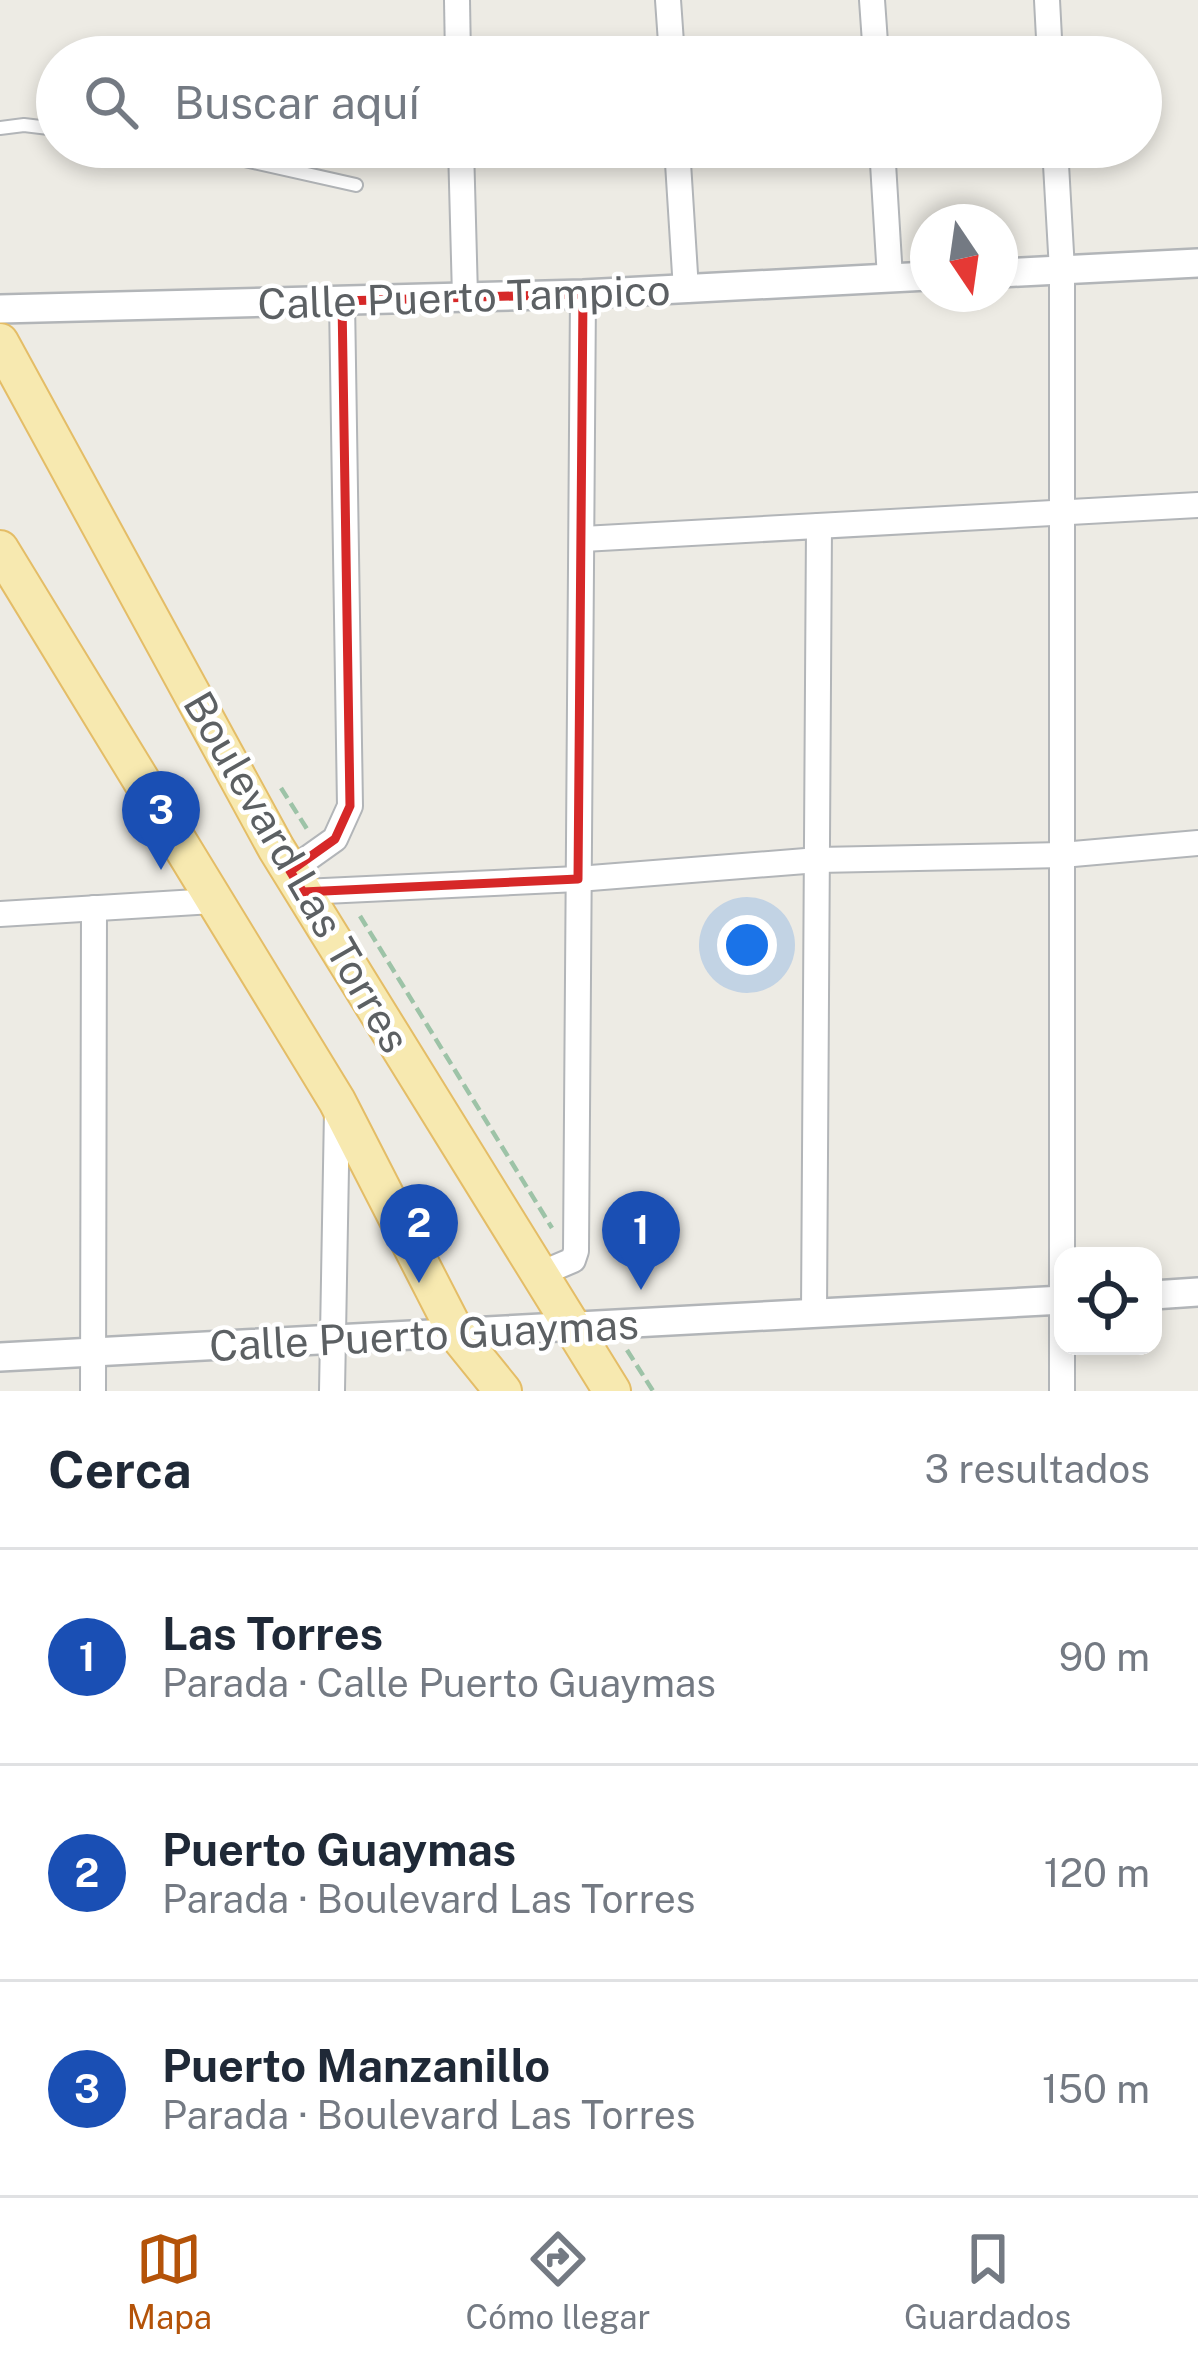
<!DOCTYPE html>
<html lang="es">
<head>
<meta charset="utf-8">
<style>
	body { margin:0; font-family:"Public Sans",sans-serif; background:#f6f6f7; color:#1f2937 }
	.controls { position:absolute; right:36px; bottom:36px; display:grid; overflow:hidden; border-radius:24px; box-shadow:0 6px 18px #0003 }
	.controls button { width:108px; height:108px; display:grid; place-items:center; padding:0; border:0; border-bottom:3px solid #e0e1e3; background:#fff; color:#1f2937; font:60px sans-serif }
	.compass { position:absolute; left:910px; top:204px; width:108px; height:108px; border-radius:50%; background:#fff; box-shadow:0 6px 18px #0003; rotate:167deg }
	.you { position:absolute; left:747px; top:945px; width:42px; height:42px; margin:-30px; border:9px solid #fff; border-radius:50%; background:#1a73e8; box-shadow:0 0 0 18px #1a73e833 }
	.badge { display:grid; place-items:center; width:78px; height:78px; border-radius:50%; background:#b45309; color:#fff; font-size:39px; font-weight:700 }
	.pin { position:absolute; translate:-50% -99px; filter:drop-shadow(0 3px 6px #0008) }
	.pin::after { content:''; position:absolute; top:63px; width:42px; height:36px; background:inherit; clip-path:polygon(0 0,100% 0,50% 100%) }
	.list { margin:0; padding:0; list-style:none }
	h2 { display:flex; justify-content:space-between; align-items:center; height:156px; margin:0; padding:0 48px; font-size:51px }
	h2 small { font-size:39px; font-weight:400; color:#747a83 }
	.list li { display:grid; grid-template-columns:78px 1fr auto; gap:36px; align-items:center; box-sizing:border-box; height:216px; padding:0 48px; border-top:3px solid #e0e1e3 }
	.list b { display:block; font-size:45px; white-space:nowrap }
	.list p { margin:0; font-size:39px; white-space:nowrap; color:#747a83 }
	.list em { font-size:39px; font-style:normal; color:#747a83 }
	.icon { flex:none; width:66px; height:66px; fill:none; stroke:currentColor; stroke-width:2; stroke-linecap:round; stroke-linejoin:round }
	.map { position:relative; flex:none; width:1198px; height:1391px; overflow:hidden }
	.search { position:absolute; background:#fff; box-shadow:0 6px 18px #0003; left:36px; right:36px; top:36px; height:132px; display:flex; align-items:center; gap:30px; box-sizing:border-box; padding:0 42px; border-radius:66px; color:#747a83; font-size:45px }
	.sheet { height:804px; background:#fff }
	nav { display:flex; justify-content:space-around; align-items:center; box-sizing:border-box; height:168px; border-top:3px solid #e0e1e3; background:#fff; font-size:33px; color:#747a83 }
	nav a { display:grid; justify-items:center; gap:6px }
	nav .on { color:#b45309 }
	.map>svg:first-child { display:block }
</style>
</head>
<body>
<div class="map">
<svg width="1198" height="1391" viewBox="0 0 1198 1391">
	<rect width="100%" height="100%" fill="#edebe4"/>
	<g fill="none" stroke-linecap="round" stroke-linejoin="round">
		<defs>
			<g id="service">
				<path d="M0 128 24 125 57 129"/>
				<path d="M187 147 356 185"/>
			</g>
			<g id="minor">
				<path d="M457 0 458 57"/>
				<path d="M668 0 672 57"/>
				<path d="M872 0 876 57"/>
				<path d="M1047 0 1050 57"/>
				<path d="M461 147 465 296"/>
				<path d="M677 147 686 290"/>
				<path d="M882 147 890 278"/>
				<path d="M1055 147 1062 270V1391"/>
				<path d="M583 539 1198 505"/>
				<path d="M290 871 335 839 350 806 342 301"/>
				<path d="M303 892 578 879 818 860 1062 855 1198 843"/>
				<path d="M0 914 213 901"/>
				<path d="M540 1274 573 1260 576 1251 583 294"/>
				<path d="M814 1313 819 526"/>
				<path d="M93 1391 94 908"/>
				<path d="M332 1391 337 1111"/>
			</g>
			<g id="tertiary">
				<path d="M1000 273 1198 263"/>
				<path d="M0 309 583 294 928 276"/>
				<path d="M1153 1295 1198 1292"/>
				<path d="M0 1357 1063 1300"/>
			</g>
			<g id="primary">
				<path d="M0 342 276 848 612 1391"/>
				<path d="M0 549 337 1101 456 1333 503 1391"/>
			</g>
		</defs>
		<use href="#service" stroke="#b2b5b8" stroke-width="16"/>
		<use href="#minor" stroke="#b2b5b8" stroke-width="28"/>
		<use href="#tertiary" stroke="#b2b5b8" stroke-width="32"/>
		<use href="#primary" stroke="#e4bd67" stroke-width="40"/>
		<g stroke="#9dc3a7" stroke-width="4.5" stroke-dasharray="12 6" stroke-linecap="butt">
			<path d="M281 788 307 829"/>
			<path d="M360 916 552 1228"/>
			<path d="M627 1350 653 1391"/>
		</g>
		<use href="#service" stroke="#fff" stroke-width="12"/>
		<use href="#minor" stroke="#fff" stroke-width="24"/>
		<use href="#tertiary" stroke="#fff" stroke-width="27"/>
		<use href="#primary" stroke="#f7e9b0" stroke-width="36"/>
	</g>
	<path fill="none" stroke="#d62828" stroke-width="9" stroke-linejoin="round" d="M583 294 578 879 303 892 290 871 335 839 350 806 342 301Z"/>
	<g text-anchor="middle" stroke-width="9" stroke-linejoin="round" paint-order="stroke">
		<g font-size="42" fill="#5c6063" stroke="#fff">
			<text transform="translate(464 297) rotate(-2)" y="15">Calle Puerto Tampico</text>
			<text transform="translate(297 872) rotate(60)" y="15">Boulevard Las Torres</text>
			<text transform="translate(424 1335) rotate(-3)" y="15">Calle Puerto Guaymas</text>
		</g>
	</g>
</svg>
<div class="controls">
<button><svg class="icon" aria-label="locate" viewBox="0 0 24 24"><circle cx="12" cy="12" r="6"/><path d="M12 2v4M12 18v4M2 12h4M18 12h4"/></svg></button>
</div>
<svg class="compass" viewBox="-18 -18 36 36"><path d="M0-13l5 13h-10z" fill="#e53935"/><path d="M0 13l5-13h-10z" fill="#747a83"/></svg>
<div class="you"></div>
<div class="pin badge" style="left:641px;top:1290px;background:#1a4fb4">1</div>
<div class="pin badge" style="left:419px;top:1283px;background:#1a4fb4">2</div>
<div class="pin badge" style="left:161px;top:870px;background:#1a4fb4">3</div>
<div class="search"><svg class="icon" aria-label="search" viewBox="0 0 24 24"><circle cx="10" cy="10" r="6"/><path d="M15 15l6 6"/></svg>Buscar aquí</div>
</div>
<section class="sheet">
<h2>Cerca<small>3 resultados</small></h2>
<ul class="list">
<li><span class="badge" style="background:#1a4fb4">1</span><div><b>Las Torres</b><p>Parada · Calle Puerto Guaymas</p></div><em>90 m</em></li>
<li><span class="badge" style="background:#1a4fb4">2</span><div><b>Puerto Guaymas</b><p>Parada · Boulevard Las Torres</p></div><em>120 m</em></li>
<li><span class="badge" style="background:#1a4fb4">3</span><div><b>Puerto Manzanillo</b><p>Parada · Boulevard Las Torres</p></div><em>150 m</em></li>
</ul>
</section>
<nav>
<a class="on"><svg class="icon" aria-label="map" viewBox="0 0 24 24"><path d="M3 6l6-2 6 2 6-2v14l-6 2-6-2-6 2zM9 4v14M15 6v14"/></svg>Mapa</a>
<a><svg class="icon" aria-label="directions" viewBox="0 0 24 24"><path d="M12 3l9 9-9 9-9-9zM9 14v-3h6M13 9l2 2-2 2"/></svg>Cómo llegar</a>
<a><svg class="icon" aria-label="saved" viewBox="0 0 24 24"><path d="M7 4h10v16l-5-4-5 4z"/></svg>Guardados</a>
</nav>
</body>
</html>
